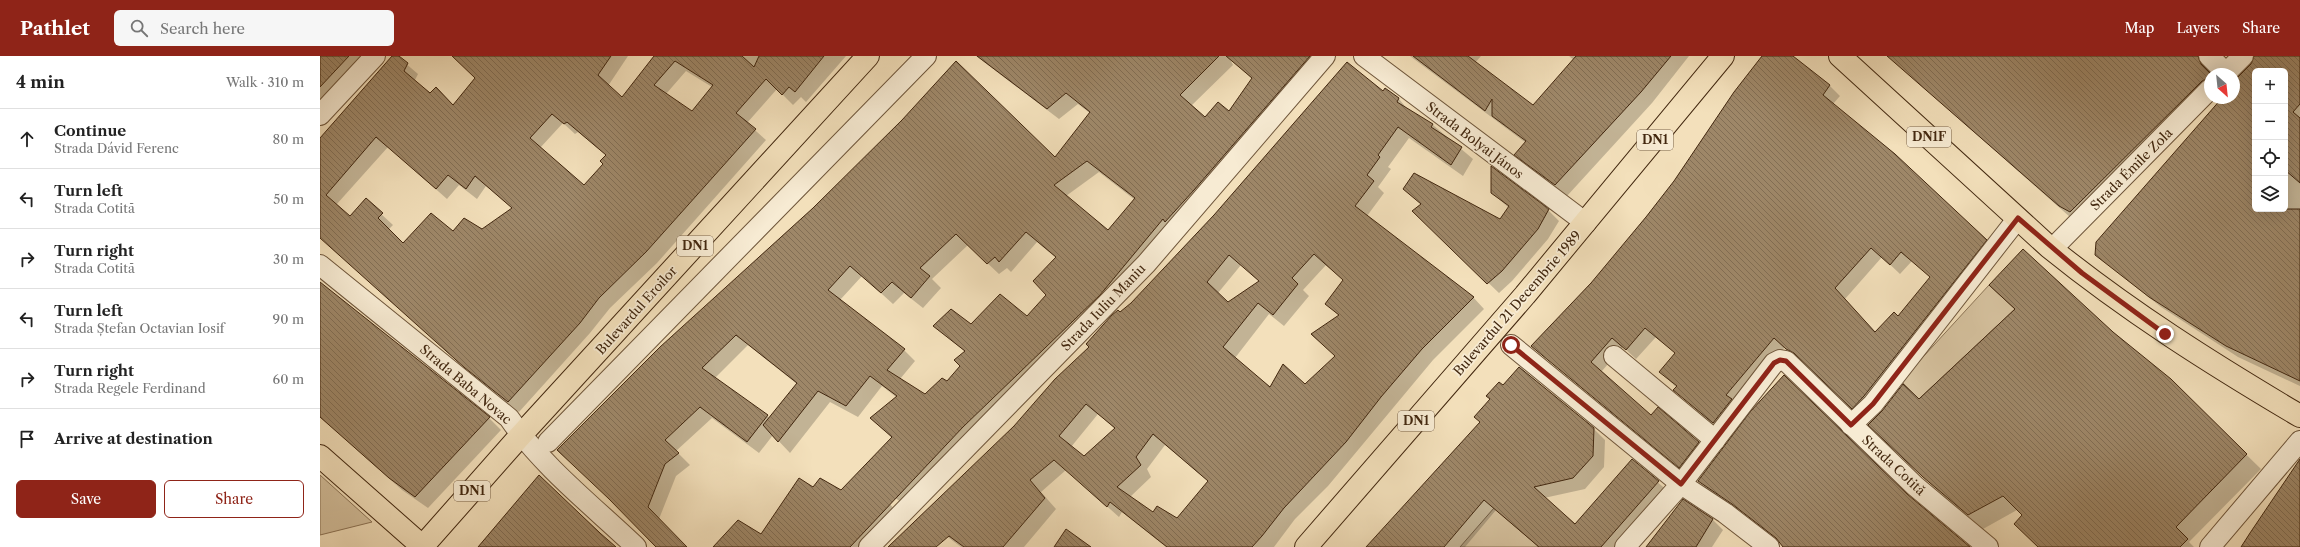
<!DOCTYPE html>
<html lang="en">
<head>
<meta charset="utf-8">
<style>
	body { margin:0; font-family:"Libre Caslon Text",serif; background:#f6f6f6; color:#222 }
	.controls { position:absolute; right:12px; top:12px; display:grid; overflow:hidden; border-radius:6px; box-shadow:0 4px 16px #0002 }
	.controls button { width:36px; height:36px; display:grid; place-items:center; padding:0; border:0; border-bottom:1px solid #e0e0e0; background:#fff; color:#222; font:20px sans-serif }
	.compass { position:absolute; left:1884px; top:12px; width:36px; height:36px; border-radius:50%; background:#fff; box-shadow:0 4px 16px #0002; rotate:153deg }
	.stop { position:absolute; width:12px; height:12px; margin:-9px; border:3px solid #8f2418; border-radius:50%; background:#fff }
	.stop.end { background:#8f2418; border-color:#fff; box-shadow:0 1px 4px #0008 }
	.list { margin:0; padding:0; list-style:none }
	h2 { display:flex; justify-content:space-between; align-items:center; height:52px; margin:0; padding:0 16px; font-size:17px }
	h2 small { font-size:13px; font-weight:400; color:#767676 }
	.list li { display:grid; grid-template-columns:26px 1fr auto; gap:12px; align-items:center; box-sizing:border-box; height:60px; padding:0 16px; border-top:1px solid #e0e0e0 }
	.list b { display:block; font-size:15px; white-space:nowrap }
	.list p { margin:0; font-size:13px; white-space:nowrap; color:#767676 }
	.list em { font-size:13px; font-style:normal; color:#767676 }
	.actions { display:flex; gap:8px; padding:12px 16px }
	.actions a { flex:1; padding:9px 0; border:1px solid #8f2418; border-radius:6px; text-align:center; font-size:14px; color:#8f2418 }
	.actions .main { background:#8f2418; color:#fff }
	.icon { flex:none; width:22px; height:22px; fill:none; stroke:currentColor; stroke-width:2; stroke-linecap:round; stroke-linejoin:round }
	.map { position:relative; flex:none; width:1980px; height:491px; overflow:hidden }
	header { display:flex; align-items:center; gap:24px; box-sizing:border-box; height:56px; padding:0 20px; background:#8f2418; color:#fff }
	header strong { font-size:19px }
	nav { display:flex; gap:22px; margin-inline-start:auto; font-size:14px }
	.search { width:280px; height:36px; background:#f6f6f6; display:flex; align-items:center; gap:10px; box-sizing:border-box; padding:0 14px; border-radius:6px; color:#767676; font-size:15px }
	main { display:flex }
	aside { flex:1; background:#fff }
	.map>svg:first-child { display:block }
</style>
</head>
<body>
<header>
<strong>Pathlet</strong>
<div class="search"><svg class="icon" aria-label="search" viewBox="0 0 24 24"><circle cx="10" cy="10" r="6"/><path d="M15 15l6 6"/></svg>Search here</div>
<nav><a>Map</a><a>Layers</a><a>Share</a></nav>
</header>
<main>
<aside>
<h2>4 min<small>Walk · 310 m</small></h2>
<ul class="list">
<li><svg class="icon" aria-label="ahead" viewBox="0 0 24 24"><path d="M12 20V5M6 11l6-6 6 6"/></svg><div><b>Continue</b><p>Strada Dávid Ferenc</p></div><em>80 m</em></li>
<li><svg class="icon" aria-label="left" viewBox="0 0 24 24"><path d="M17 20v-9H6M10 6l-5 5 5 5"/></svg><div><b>Turn left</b><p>Strada Cotită</p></div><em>50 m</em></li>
<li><svg class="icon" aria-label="right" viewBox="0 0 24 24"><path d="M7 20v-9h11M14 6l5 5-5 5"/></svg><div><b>Turn right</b><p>Strada Cotită</p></div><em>30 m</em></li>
<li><svg class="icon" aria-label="left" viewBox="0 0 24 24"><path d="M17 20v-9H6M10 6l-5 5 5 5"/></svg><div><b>Turn left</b><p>Strada Ștefan Octavian Iosif</p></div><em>90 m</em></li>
<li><svg class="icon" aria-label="right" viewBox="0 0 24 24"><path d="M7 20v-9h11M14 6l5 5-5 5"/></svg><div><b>Turn right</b><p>Strada Regele Ferdinand</p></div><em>60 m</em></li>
<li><svg class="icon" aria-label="arrive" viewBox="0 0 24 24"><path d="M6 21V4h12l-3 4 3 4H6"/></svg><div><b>Arrive at destination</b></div></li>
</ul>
<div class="actions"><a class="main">Save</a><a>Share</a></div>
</aside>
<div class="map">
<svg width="1980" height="491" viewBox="0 0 1980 491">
	<defs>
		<pattern id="building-back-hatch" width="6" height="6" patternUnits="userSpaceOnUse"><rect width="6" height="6" fill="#9e8768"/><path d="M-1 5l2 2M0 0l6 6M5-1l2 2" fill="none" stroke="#826e54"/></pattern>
	</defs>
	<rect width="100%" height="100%" fill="#f3e0bb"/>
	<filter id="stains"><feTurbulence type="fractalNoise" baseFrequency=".005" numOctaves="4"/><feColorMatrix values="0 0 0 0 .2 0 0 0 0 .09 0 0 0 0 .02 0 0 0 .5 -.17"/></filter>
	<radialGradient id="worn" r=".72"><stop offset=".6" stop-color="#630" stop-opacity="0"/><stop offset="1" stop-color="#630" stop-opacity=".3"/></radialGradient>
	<g fill="#d5c19e" stroke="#8c7456">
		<path d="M1669 229 1695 253 1599 343 1581 325Z"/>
		<path d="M0 419 52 466 0 479Z"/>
		<path d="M1174 452 1218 490 1217 491H1140Z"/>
	</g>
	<g fill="#0003" fill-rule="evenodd">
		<path d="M0 0H50L0 57Z"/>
		<path d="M73 0H77L98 18 94 26 110 39 133 50 157 23 133 0H308L288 30 302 42 336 0H526L486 46 481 41 473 49 457 33 427 67 446 84 337 207 290 252 270 277 199 356 157 322 0 181V83ZM366 15 392 31 372 56 346 38ZM243 67 255 78 258 76 287 100 284 108 264 130 220 92ZM68 91 127 143 139 129 157 143 166 130 193 153 162 174 134 176 83 189 68 174 73 169 46 144 30 162 16 149Z"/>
		<path d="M656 0H1012L589 452 574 441 569 447 581 461 552 491H395L441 479 493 432 521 435 572 382 551 363 576 341 562 330 538 361 510 346 470 397 453 379 439 397 392 362 356 395 370 409 356 420 339 463 366 491H338L299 451 341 292 735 103 771 58 758 48 739 63ZM910 3 932 23 909 57 886 62 871 50 913 9ZM779 116 815 144 788 176 746 140ZM717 186 736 202 728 239 707 261 651 269 615 270 645 296 641 310 627 327 605 339 580 323 595 305 584 294 520 244 542 220 573 248 584 237 603 252 621 232 612 223 648 189 679 218 687 212 691 216ZM428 289 477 328 450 362 395 322Z"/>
		<path d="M1090 0H1161L1155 7 1213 50 1254 4 1249 0H1369L1332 47 1247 140 1207 110 1196 99 1206 87Z"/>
		<path d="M1443 0H1471L1510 30 1520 40 1513 48 1676 194 1542 362 1485 306 1477 303 1465 291 1416 349 1403 377 1365 344 1355 334 1357 332 1340 316 1356 298 1336 281 1316 303 1303 291 1281 316 1331 360 1378 386 1388 396 1370 421 1212 290 1272 228 1355 126ZM1562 201 1580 218 1592 205 1611 221 1578 261 1556 277 1525 243Z"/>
		<path d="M1568 0H1900L1888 8V15L1891 18 1890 38 1750 161Z"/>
		<path d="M1934 0H1980V330L1918 301 1841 251 1776 199 1903 42H1914V27L1932 8ZM1935 15H1965V153H1935Z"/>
		<path d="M1063 36 1079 43 1089 55 1113 69 1153 103 1143 120 1089 82 1068 111 1071 113 1058 131 1064 137 1047 160 1153 241 1164 253 1113 304 1008 430 975 463 954 491H846L802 456 799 461 746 414 721 436 736 453 704 491H641L613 470 694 371 801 257ZM921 209 940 225 908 247 898 237ZM1006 209 1024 224 1007 248 1019 260 1016 300 985 330 950 332 915 302 949 258 964 270 989 240 983 234ZM778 358 795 373 764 401 751 391ZM845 389 889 426 857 463 833 457 810 441 831 421 827 413Z"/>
		<path d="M1084 133 1181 164 1189 152 1172 137 1228 154 1239 165 1228 183 1192 225 1179 237 1104 165 1102 149Z"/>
		<path d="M0 227 169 362 181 374 108 452 82 434 0 361Z"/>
		<path d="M1670 229 1793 276 1850 324 1941 413 1869 486 1874 491H1719L1703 460 1697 454 1663 473 1618 435 1563 382 1599 345 1696 254Z"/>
		<path d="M1183 331 1274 373 1285 384 1284 411 1265 433 1224 442 1255 469 1312 404 1350 437 1302 491H1219L1176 454 1145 491H1048L1161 366Z"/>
		<path d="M1379 425 1587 440 1649 491H1466L1423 457 1389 435Z"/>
		<path d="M1364 445 1393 464 1403 474 1392 491H1335Z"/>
	</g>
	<g fill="url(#building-back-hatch)" stroke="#42270f" fill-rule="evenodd">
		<path d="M0 0H29L0 31Z"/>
		<path d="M72 0H79L88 7 84 15 110 37 116 31 133 49 155 22 132 0H291L278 19 302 41 334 0H422L434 11 439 0H504L475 36 469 31 462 39 446 23 416 57 436 73 326 196 279 242 260 267 188 346 145 312 0 182V82ZM355 5 393 29 372 55 334 29ZM232 58 244 68 247 66 286 99 280 105 283 108 264 129 210 82ZM56 81 116 133 128 119 146 133 155 120 192 152 162 173 144 162 133 175 111 157 83 187 58 162 63 157 46 142 30 160 6 139Z"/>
		<path d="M657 0H899L860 39 885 61 898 46 909 55 932 22 906 0H990L874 134 845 166 843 163 780 239 643 371 530 491H393L418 464 441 478 479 422 493 431 500 422 521 434 572 381 550 362 577 340 550 320 526 350 498 335 458 386 443 369 477 327 416 279 382 312 448 359 427 386 380 351 345 384 359 397 345 408 328 451 367 491H336L289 443 237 394 340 291 493 152 582 64 636 5 735 101 770 56 746 37 727 53ZM767 105 815 142 788 174 734 129ZM706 176 736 201 713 225 726 239 707 260 680 238 651 268 631 253 613 270 645 295 634 304 640 310 627 325 622 322 605 338 567 314 585 293 508 234 530 210 561 237 572 226 591 242 610 220 600 212 636 178 667 208 675 201 679 206Z"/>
		<path d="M1093 0H1148L1213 49 1256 0H1351L1321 36 1235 129 1194 99 1206 85 1172 60V43L1165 55Z"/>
		<path d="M1442 0H1473L1510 29 1503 39 1575 98 1667 184 1544 340 1532 353 1474 297 1466 293 1454 282 1406 339 1412 343 1393 367 1353 334 1357 330 1339 316 1355 297 1325 272 1306 294 1292 282 1271 306 1331 359 1338 351 1379 386 1359 412 1211 290 1271 227 1326 161 1354 125 1414 36ZM1551 192 1570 209 1581 196 1610 221 1578 260 1574 256 1555 276 1515 232Z"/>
		<path d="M1567 0H1878L1881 8 1891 18 1890 22 1882 25 1750 156 1739 150Z"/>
		<path d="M1934 0H1980V48L1973 56 1980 62V127L1965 114V15H1935V153H1980V325L1906 290 1829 241 1775 199 1776 186 1902 42H1914V25L1931 8Z"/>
		<path d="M1027 6 1063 35 1065 32 1079 42 1077 46 1113 68 1111 71 1142 91 1131 109 1078 71 1058 99 1060 101 1047 119 1054 125 1035 150 1154 241 1102 293 1061 341 1026 386 964 452 942 480 932 491H847L790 446 787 451 734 404 710 424 725 442 683 491H644L629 480 616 491H568L694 370 735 323 769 291 766 288 792 259 798 254 800 256 811 247 894 159ZM994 198 1023 224 1005 248 1019 259 991 278 1015 300 985 328 963 308 950 331 903 291 938 247 953 259 978 228 972 222ZM909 199 939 225 908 246 887 226ZM766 348 795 372 764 400 739 380ZM833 378 888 425 857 462 837 450 833 456 797 431 821 409 816 401Z"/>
		<path d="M1171 110 1229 153 1218 173 1182 215 1167 228 1092 155 1101 148 1083 133 1094 117 1180 163 1189 150 1171 137Z"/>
		<path d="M1703 193 1793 276 1851 323 1927 398 1856 471 1868 483 1860 491H1718L1694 468 1702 459 1683 440 1648 459 1603 421 1548 369 1562 355 1583 328 1599 343 1695 253 1669 229Z"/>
		<path d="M0 226 170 361 95 441 69 422 0 361Z"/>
		<path d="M1199 311 1274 372 1273 400 1253 422 1214 431 1255 468 1312 403 1339 425 1281 491H1219L1164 444 1124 491H1046L1160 366 1154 361 1170 343 1166 340 1179 326 1183 329Z"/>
		<path d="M1464 319 1587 438 1650 491H1463L1456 482 1412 448 1378 425 1430 356Z"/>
		<path d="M1980 403V491H1921L1930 477Z"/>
		<path d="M219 419 280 477 296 491H158Z"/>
		<path d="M1363 443 1393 463 1376 491H1326Z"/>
		<path d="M746 473 771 491H734Z"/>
	</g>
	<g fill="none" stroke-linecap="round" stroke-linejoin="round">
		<defs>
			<g id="minor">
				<path d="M1044 0 1266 167"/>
				<path d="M1889 0 1906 17"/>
				<path d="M1905 18 1923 0"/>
				<path d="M0 59 55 0"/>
				<path d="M1732 193 1890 33"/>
				<path d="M0 209 189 362C222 410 274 451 316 491"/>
				<path d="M1191 289 1361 428 1405 457 1449 491"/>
				<path d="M1294 300 1395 384"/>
				<path d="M1531 369 1553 348 1698 162"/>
				<path d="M228 386 606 0"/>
				<path d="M549 491 826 208 1005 0"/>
				<path d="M1305 491 1361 428 1454 307 1460 304 1466 305 1595 430 1668 491"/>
				<path d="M1890 491 1980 385"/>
			</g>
			<g id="major">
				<path d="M1520 0 1729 191C1808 255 1892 308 1980 360"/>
				<path d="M0 400 103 491"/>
				<path d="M102 491 201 379 548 0"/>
				<path d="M986 491 1205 239 1403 0"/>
			</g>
		</defs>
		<use href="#minor" stroke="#6e553a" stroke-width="22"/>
		<use href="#major" stroke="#42270f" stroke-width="24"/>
		<use href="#minor" stroke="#f7ebd3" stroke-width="20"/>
		<use href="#major" stroke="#f3e0bb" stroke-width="22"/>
	</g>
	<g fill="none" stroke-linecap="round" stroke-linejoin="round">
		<path stroke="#8f2418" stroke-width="5" d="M1191 289 1361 428 1454 307 1460 304 1466 305 1531 369 1553 348 1698 162 1762 217 1845 278"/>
	</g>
	<g text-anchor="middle" stroke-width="3.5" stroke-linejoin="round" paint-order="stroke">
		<g fill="#f7ebd3" stroke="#78624a" stroke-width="1">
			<rect x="1587" y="71" width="44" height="20" rx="3"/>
			<rect x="1317" y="74" width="36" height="20" rx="3"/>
			<rect x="357" y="180" width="36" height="20" rx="3"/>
			<rect x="1078" y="355" width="36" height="20" rx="3"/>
			<rect x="134" y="425" width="36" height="20" rx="3"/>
		</g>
		<g font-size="12" font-weight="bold" fill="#42270f">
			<text x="1609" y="85">DN1F</text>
			<text x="1335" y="88">DN1</text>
			<text x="375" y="194">DN1</text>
			<text x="1096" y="369">DN1</text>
			<text x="152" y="439">DN1</text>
		</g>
		<g font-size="13" fill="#42270f" stroke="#f7ebd3">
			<text transform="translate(1155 84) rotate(37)" y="5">Strada Bolyai János</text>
			<text transform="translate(1811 113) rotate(-45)" y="5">Strada Émile Zola</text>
			<text transform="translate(1197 247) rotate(-49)" y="5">Bulevardul 21 Decembrie 1989</text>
			<text transform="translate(783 251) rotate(-46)" y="5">Strada Iuliu Maniu</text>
			<text transform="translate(316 254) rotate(-48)" y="5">Bulevardul Eroilor</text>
			<text transform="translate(146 328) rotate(40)" y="5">Strada Baba Novac</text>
			<text transform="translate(1574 409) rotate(43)" y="5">Strada Cotită</text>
		</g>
	</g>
	<rect width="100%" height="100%" filter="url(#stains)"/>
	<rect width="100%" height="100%" fill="url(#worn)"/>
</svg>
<div class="controls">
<button>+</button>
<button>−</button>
<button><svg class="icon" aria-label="locate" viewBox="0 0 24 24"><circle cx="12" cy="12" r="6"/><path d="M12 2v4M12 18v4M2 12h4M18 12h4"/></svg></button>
<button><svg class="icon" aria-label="layers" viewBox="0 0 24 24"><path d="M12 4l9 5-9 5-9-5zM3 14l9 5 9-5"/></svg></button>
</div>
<svg class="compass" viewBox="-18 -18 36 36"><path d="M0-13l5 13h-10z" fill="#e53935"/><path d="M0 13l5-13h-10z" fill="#767676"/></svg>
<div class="stop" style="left:1191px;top:289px"></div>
<div class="stop end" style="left:1845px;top:278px"></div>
</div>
</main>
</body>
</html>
